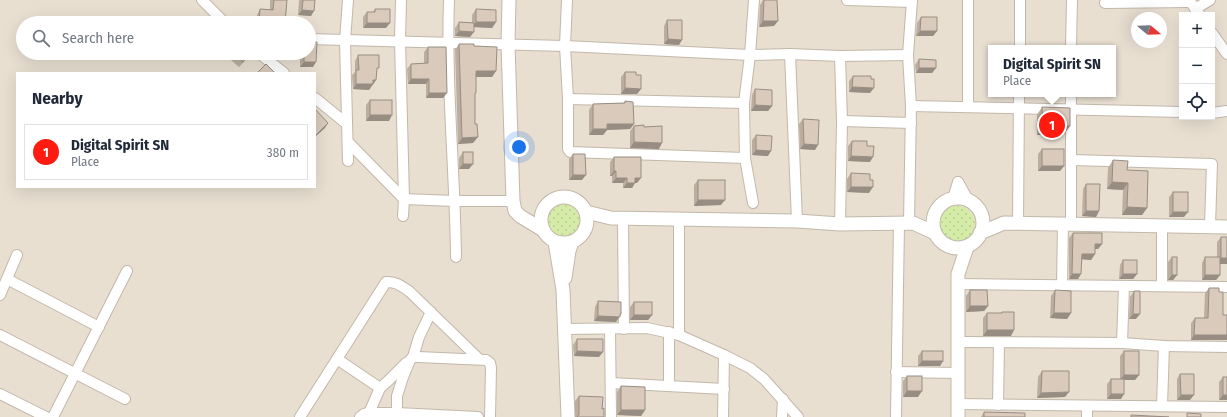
<!DOCTYPE html>
<html lang="en">
<head>
<meta charset="utf-8">
<style>
	body { margin:0; font-family:"Fira Sans Condensed",sans-serif; background:#f6f6f7; color:#1f2937 }
	.controls { position:absolute; right:12px; top:12px; display:grid; overflow:hidden; border-radius:0px; box-shadow:0 4px 16px #0002 }
	.controls button { width:36px; height:36px; display:grid; place-items:center; padding:0; border:0; border-bottom:1px solid #e0e1e3; background:#fff; color:#1f2937; font:20px sans-serif }
	.compass { position:absolute; left:1131px; top:12px; width:36px; height:36px; border-radius:50%; background:#fff; box-shadow:0 4px 16px #0002; rotate:109deg }
	.you { position:absolute; left:519px; top:147px; width:14px; height:14px; margin:-10px; border:3px solid #fff; border-radius:50%; background:#1a73e8; box-shadow:0 0 0 6px #1a73e833 }
	.badge { display:grid; place-items:center; width:26px; height:26px; border-radius:50%; background:#ff1b10; color:#fff; font-size:13px; font-weight:700 }
	.pin { position:absolute; translate:-50% -50%; border:2px solid #fff; box-shadow:0 1px 4px #0006 }
	.popup { position:absolute; left:988px; top:45px; width:128px; height:52px; box-sizing:border-box; display:grid; place-content:center; border-radius:0px; background:#fff; filter:drop-shadow(0 1px 3px #0005); font-size:13px; white-space:nowrap; color:#747a83 }
	.popup b { font-size:15px; color:#1f2937 }
	.popup::after { content:''; position:absolute; left:50%; top:100%; margin-left:-8px; border:8px solid transparent; border-top-color:#fff }
	.list { margin:0; padding:0; list-style:none }
	h2 { display:flex; justify-content:space-between; align-items:center; height:52px; margin:0; padding:0 16px; font-size:17px }
	h2 small { font-size:13px; font-weight:400; color:#747a83 }
	.list li { display:grid; grid-template-columns:26px 1fr auto; gap:12px; align-items:center; box-sizing:border-box; height:56px; margin:0 8px 8px; padding:0 8px; border:1px solid #e0e1e3; border-radius:0px }
	.list b { display:block; font-size:15px; white-space:nowrap }
	.list p { margin:0; font-size:13px; white-space:nowrap; color:#747a83 }
	.list em { font-size:13px; font-style:normal; color:#747a83 }
	.icon { flex:none; width:22px; height:22px; fill:none; stroke:currentColor; stroke-width:2; stroke-linecap:round; stroke-linejoin:round }
	.map { position:relative; flex:none; width:1227px; height:417px; overflow:hidden }
	.search { position:absolute; background:#fff; box-shadow:0 4px 16px #0002; left:16px; top:16px; width:300px; height:44px; display:flex; align-items:center; gap:10px; box-sizing:border-box; padding:0 14px; border-radius:22px; color:#747a83; font-size:15px }
	.panel { position:absolute; background:#fff; box-shadow:0 4px 16px #0002; left:16px; top:72px; width:300px; height:116px; border-radius:0px }
	.map>svg:first-child { display:block }
</style>
</head>
<body>
<div class="map">
<svg width="1227" height="417" viewBox="0 0 1227 417">
	<defs>
		<pattern id="grass-dots" width="8" height="8" patternUnits="userSpaceOnUse"><rect width="8" height="8" fill="#d5eca8"/><path d="M2 2h.1M6 6h.1" fill="none" stroke="#b8cb91" stroke-width="1.8" stroke-linecap="round"/></pattern>
	</defs>
	<rect width="100%" height="100%" fill="#f4ede4"/>
	<path fill="#e8dfd1" fill-rule="evenodd" d="M0 0H1227V417H0ZM1182 15H1212V117H1182ZM1137 18H1161V42H1137ZM23 23H309V53H23ZM991 48H1113V94H991ZM17 73H315V187H17Z"/>
	<g fill="url(#grass-dots)">
		<circle cx="562" cy="220" r="18"/>
		<circle cx="957" cy="224" r="18"/>
	</g>
	<g fill="none" stroke-linecap="round" stroke-linejoin="round">
		<defs>
			<g id="minor">
				<path d="M202 0 225 23"/>
				<path d="M401 0 400 41 404 199 403 216"/>
				<path d="M449 0C446 86 455 171 456 257"/>
				<path d="M567 0 565 46 568 99V149L570 152 745 158"/>
				<path d="M847 0 912 2"/>
				<path d="M1189 0 1200 15"/>
				<path d="M1105 3 1190 2"/>
				<path d="M1195 9 1210 0"/>
				<path d="M1212 33 1227 54"/>
				<path d="M309 39 565 46 750 55 790 54 840 56 908 55"/>
				<path d="M1020 48V0"/>
				<path d="M1071 48 1072 0"/>
				<path d="M259 53 284 73"/>
				<path d="M790 54 797 221"/>
				<path d="M840 56 842 121 840 224"/>
				<path d="M315 98 347 124"/>
				<path d="M568 99 744 103"/>
				<path d="M911 106 1182 112"/>
				<path d="M968 107V0"/>
				<path d="M1212 113 1227 111"/>
				<path d="M842 121 911 123"/>
				<path d="M348 142 404 199 455 201H513"/>
				<path d="M1071 160 1212 164 1210 226"/>
				<path d="M348 161 345 41 348 0"/>
				<path d="M958 182 968 200"/>
				<path d="M953 199 958 182"/>
				<path d="M753 203 745 158 744 103 750 55 754 0"/>
				<path d="M623 219 624 329"/>
				<path d="M679 220V335"/>
				<path d="M909 223 911 106 908 55 912 0"/>
				<path d="M1018 224 1019 94"/>
				<path d="M1071 224V94"/>
				<path d="M7 279 99 327"/>
				<path d="M958 284 1227 287"/>
				<path d="M1062 285 1063 224"/>
				<path d="M1162 286V226"/>
				<path d="M0 295 17 255"/>
				<path d="M565 329 647 328 679 335 724 355 750 368 764 379 798 417"/>
				<path d="M610 329 611 417"/>
				<path d="M669 332V386"/>
				<path d="M0 335 125 399"/>
				<path d="M958 342 1122 343 1164 346 1227 347"/>
				<path d="M1122 343 1124 286"/>
				<path d="M413 357 419 337 431 312"/>
				<path d="M337 359 380 388 369 413"/>
				<path d="M896 372 958 373"/>
				<path d="M611 383 724 389"/>
				<path d="M380 388 388 381 406 363"/>
				<path d="M0 394 46 417"/>
				<path d="M958 404 1227 407"/>
				<path d="M998 405 999 343"/>
				<path d="M1087 406V417"/>
				<path d="M1162 406 1164 346"/>
				<path d="M53 417 127 271"/>
				<path d="M300 417 386 282C396 281 403 287 410 292L479 359"/>
				<path d="M360 417 364 414 369 413H397L478 417"/>
				<path d="M397 417V396L403 377 410 360 413 357H418L486 360 490 363 491 368 490 417"/>
				<path d="M723 417 724 355"/>
				<path d="M782 417 783 399"/>
				<path d="M896 417 899 223"/>
			</g>
			<g id="tertiary">
				<path d="M509 0 508 44 513 201 515 211 520 216 543 230"/>
				<circle cx="564" cy="220" r="23"/>
				<circle cx="958" cy="223" r="25"/>
				<path d="M586 212 611 218 797 221 840 224 913 223 935 233"/>
				<path d="M980 233 1004 223 1227 227"/>
				<path d="M555 242 563 290 568 417"/>
				<path d="M565 278 569 251 572 242"/>
				<path d="M958 417V274L967 247"/>
			</g>
		</defs>
		<use href="#minor" stroke="#c3b7a9" stroke-width="12"/>
		<use href="#tertiary" stroke="#c3b7a9" stroke-width="15"/>
		<use href="#minor" stroke="#fff" stroke-width="10"/>
		<use href="#tertiary" stroke="#fff" stroke-width="13"/>
	</g>
	<g fill="#bbaea1">
		<path d="M270 0H287L285 23H256L257 15 260 9 270 10Z"/>
		<path d="M299 0H315L311 16 298 15Z"/>
		<path d="M763 0H777L774 26 759 27 760 5Z"/>
		<path d="M375 9 386 28H363V17L367 12H373Z"/>
		<path d="M476 9 496 22 492 28 474 27 470 37 455 36V28L459 22 472 23V15Z"/>
		<path d="M921 17 937 31 933 36H916L917 23Z"/>
		<path d="M667 20 679 45 664 44V26Z"/>
		<path d="M459 44 474 46 496 71 492 77H476L475 95 473 143 458 144 455 50Z"/>
		<path d="M428 47 443 98H426V84H408L407 69 411 64 424 63V52Z"/>
		<path d="M223 53H251L239 67Z"/>
		<path d="M300 53H309L313 67H300Z"/>
		<path d="M358 55 377 71 376 80 369 90 353 89 352 75 355 72V61Z"/>
		<path d="M919 59 936 68 932 73H916L915 65Z"/>
		<path d="M625 72 636 75 641 89 637 94H621V77Z"/>
		<path d="M853 76 871 79 870 93 849 92V81Z"/>
		<path d="M755 89 772 106 768 111H751L752 95Z"/>
		<path d="M370 100 389 121H366V105Z"/>
		<path d="M625 101 634 124 630 129 607 130 603 135H589V110L593 104 624 103Z"/>
		<path d="M1042 107 1070 126 1064 134 1037 135V115Z"/>
		<path d="M803 119 815 150 800 149 799 124Z"/>
		<path d="M634 126 659 149 630 148V131Z"/>
		<path d="M756 135 768 156 752 155V140Z"/>
		<path d="M852 141 867 146 870 162 848 161V146Z"/>
		<path d="M1042 149 1064 166 1060 171H1038V154Z"/>
		<path d="M463 152 469 169H459V158Z"/>
		<path d="M573 154 582 180H569V159Z"/>
		<path d="M614 157 637 183H635L632 188H623V183H612V176H610V162Z"/>
		<path d="M1113 160 1127 170 1147 208 1142 215H1122L1123 190 1107 189 1108 168Z"/>
		<path d="M851 173 869 193 847 192V179Z"/>
		<path d="M698 180 721 205 694 206V185Z"/>
		<path d="M1086 184 1099 211 1096 217 1082 216 1083 189Z"/>
		<path d="M1173 192 1184 217H1169V197Z"/>
		<path d="M1073 233 1102 244 1098 249H1095V254L1091 260 1082 259 1078 279H1069V238Z"/>
		<path d="M1221 237H1227V264H1220V275L1216 280H1202V263L1205 257H1217V242Z"/>
		<path d="M1172 257 1177 275 1173 280H1168V262Z"/>
		<path d="M1123 260 1137 274 1133 279H1119L1120 265Z"/>
		<path d="M1209 288 1219 292 1223 315H1227V340H1191V323L1195 318H1204L1205 293Z"/>
		<path d="M970 290 988 306 984 311 966 312V296Z"/>
		<path d="M1055 290 1071 313 1067 319 1050 318 1051 296Z"/>
		<path d="M1134 291 1136 319H1129L1130 297Z"/>
		<path d="M598 301 621 314 616 322 594 321 595 307Z"/>
		<path d="M634 302 652 315 648 320H630V307Z"/>
		<path d="M1002 312 1011 336H983V318L987 313H1001Z"/>
		<path d="M577 339 599 357 574 356 573 345Z"/>
		<path d="M922 351 943 361 940 366H918V356Z"/>
		<path d="M1124 351 1139 375 1135 380H1124L1121 399H1107V384L1111 379H1120V356Z"/>
		<path d="M1042 371 1065 397 1037 398 1038 377Z"/>
		<path d="M1180 374 1190 400H1177V379Z"/>
		<path d="M907 376 918 397H903V381Z"/>
		<path d="M1223 377H1227V400H1219V382Z"/>
		<path d="M621 386 645 410 641 416 617 415V392Z"/>
		<path d="M579 396 602 409 604 417H575V401Z"/>
		<path d="M984 412 1025 417H981Z"/>
	</g>
	<g fill="#988d83">
		<path d="M302 10 314 11 311 16 298 15Z"/>
		<path d="M763 21H778L774 26 759 27Z"/>
		<path d="M476 22H496L492 28 472 27Z"/>
		<path d="M367 23H390L386 28H363Z"/>
		<path d="M459 31 474 32 470 37 455 36Z"/>
		<path d="M920 31H937L933 36H916Z"/>
		<path d="M668 39 682 40 679 45 664 44Z"/>
		<path d="M250 53 249 56 239 67 243 62Z"/>
		<path d="M304 62H316L313 67H300Z"/>
		<path d="M919 68H936L932 73H916Z"/>
		<path d="M476 71H496L492 77H472Z"/>
		<path d="M411 79H429L426 84H408Z"/>
		<path d="M373 80H376L369 90 353 89 356 84Z"/>
		<path d="M852 87 874 88 870 93 849 92Z"/>
		<path d="M625 88 641 89 637 94H621Z"/>
		<path d="M429 93H447L443 98H426Z"/>
		<path d="M755 105 772 106 768 111H751Z"/>
		<path d="M370 115H392L389 121H366Z"/>
		<path d="M328 123 325 128 315 137V136Z"/>
		<path d="M607 124H634L630 129 607 130 603 135H589L593 129Z"/>
		<path d="M1070 126 1064 134 1037 135 1043 127Z"/>
		<path d="M478 137 473 143 458 144 462 138Z"/>
		<path d="M634 142 662 143 659 149 630 148Z"/>
		<path d="M804 144 818 145 815 150 800 149Z"/>
		<path d="M756 150 771 151 768 156 752 155Z"/>
		<path d="M851 156 873 157 870 162 848 161Z"/>
		<path d="M463 164H473L469 169H459Z"/>
		<path d="M1042 166H1064L1060 171H1038Z"/>
		<path d="M614 171H616L612 176H610Z"/>
		<path d="M573 175H586L582 180H569Z"/>
		<path d="M616 178H627L623 183H612Z"/>
		<path d="M635 178H641L637 183H631Z"/>
		<path d="M1112 182 1128 183 1123 190 1107 189Z"/>
		<path d="M627 183H635L632 188H623Z"/>
		<path d="M851 187H873L869 193 847 192Z"/>
		<path d="M698 200H725L721 205 694 206Z"/>
		<path d="M1127 207 1147 208 1142 215H1122Z"/>
		<path d="M1086 211H1099L1096 217 1082 216Z"/>
		<path d="M1173 212H1188L1184 217H1169Z"/>
		<path d="M1095 244H1102L1098 249H1092Z"/>
		<path d="M1082 254H1095L1091 260 1078 259Z"/>
		<path d="M1221 258H1227V264H1217Z"/>
		<path d="M1072 274H1081L1078 279H1069Z"/>
		<path d="M1123 274H1137L1133 279H1119Z"/>
		<path d="M1172 275H1177L1173 280H1168Z"/>
		<path d="M1205 275H1220L1216 280H1202Z"/>
		<path d="M970 306H988L984 311 966 312Z"/>
		<path d="M1054 313H1071L1067 319 1050 318Z"/>
		<path d="M621 314 616 322 594 321 598 316Z"/>
		<path d="M1133 314H1140L1136 319H1129Z"/>
		<path d="M634 315H652L648 320H630Z"/>
		<path d="M987 330H1014L1011 336H983Z"/>
		<path d="M1194 335H1227V340H1191Z"/>
		<path d="M577 351 603 352 599 357 574 356Z"/>
		<path d="M922 361H943L940 366H918Z"/>
		<path d="M1124 375H1139L1135 380H1120Z"/>
		<path d="M907 391H922L918 397H903Z"/>
		<path d="M1069 392 1065 397 1037 398 1041 393Z"/>
		<path d="M1111 394H1124L1121 399H1107Z"/>
		<path d="M1181 395H1194L1190 400H1177Z"/>
		<path d="M1223 395H1227V400H1219Z"/>
		<path d="M621 410H645L641 416 617 415Z"/>
	</g>
	<g fill="#d9cabb" stroke="#988d83">
		<path d="M274 0H287L285 23H259L260 9 273 10Z"/>
		<path d="M303 0H315L314 11 302 10Z"/>
		<path d="M764 0H777L778 21H763Z"/>
		<path d="M375 9H390V23H367V12H375Z"/>
		<path d="M476 9 496 10V22H476Z"/>
		<path d="M921 17H937V31H920Z"/>
		<path d="M667 20H682V40L668 39Z"/>
		<path d="M459 22 474 23V32L459 31Z"/>
		<path d="M309 42H317L316 62H304V53H309Z"/>
		<path d="M459 44H474V46L497 47 496 71H476V93H475V124H477L478 137 462 138Z"/>
		<path d="M428 47H446L447 93H429V79H411V64L428 63Z"/>
		<path d="M233 53H250L243 62Z"/>
		<path d="M358 55H379V68H377L376 80H373V84H356V70H359Z"/>
		<path d="M919 59 936 60V68H919Z"/>
		<path d="M266 64 275 73H257Z"/>
		<path d="M625 72H636V75H641V89L625 88Z"/>
		<path d="M853 76H871V79H874V88L852 87Z"/>
		<path d="M755 89 772 90V106L755 105Z"/>
		<rect x="370" y="100" width="22" height="15"/>
		<path d="M625 101 633 102 634 124H607V129H593V104L625 103Z"/>
		<path d="M1042 107 1070 108V126L1043 127Z"/>
		<path d="M315 109 328 123 315 136Z"/>
		<path d="M803 119 819 120 818 145 804 144Z"/>
		<path d="M644 125V127L662 126V143L634 142V126Z"/>
		<path d="M756 135 772 136 771 151 756 150Z"/>
		<path d="M852 141H867V146H874L873 157 851 156Z"/>
		<rect x="1042" y="149" width="22" height="17"/>
		<rect x="463" y="152" width="10" height="12"/>
		<path d="M573 154H585L586 175H573Z"/>
		<path d="M614 157H641V178H635V183H627V178H616V171H614Z"/>
		<path d="M1113 160 1128 161 1127 170 1148 171 1147 208 1127 207 1128 183 1112 182Z"/>
		<path d="M851 173 870 174V180H873V187H851Z"/>
		<rect x="698" y="180" width="27" height="20"/>
		<path d="M1086 184H1100L1099 211H1086Z"/>
		<rect x="1173" y="192" width="15" height="20"/>
		<path d="M1073 233H1102V244H1095V254H1082L1081 274H1072Z"/>
		<rect x="1221" y="237" width="6" height="21"/>
		<rect x="1172" y="257" width="5" height="18"/>
		<rect x="1205" y="257" width="15" height="18"/>
		<rect x="1123" y="260" width="14" height="14"/>
		<path d="M1209 288H1219V292H1223V315H1227V335H1194L1195 318H1208Z"/>
		<path d="M970 290H987L988 306H970Z"/>
		<path d="M1055 290 1071 291V313H1054Z"/>
		<path d="M1134 291H1140V314H1133Z"/>
		<path d="M598 301 621 302V314H620V317L598 316Z"/>
		<rect x="634" y="302" width="18" height="13"/>
		<path d="M1002 312H1014V330H987V313H1002Z"/>
		<path d="M577 339H603V352L577 351Z"/>
		<rect x="922" y="351" width="21" height="10"/>
		<rect x="1124" y="351" width="15" height="24"/>
		<path d="M1042 371H1069V392L1041 393Z"/>
		<path d="M1180 374H1194V395H1181Z"/>
		<rect x="907" y="376" width="15" height="15"/>
		<rect x="1223" y="377" width="4" height="18"/>
		<rect x="1111" y="379" width="13" height="15"/>
		<path d="M621 386 645 387V410H621Z"/>
		<path d="M579 396 603 397 602 409 604 408V417H577L579 415Z"/>
		<path d="M984 412 1025 413V417H984Z"/>
		<path d="M1187 413 1201 414V417H1187Z"/>
		<path d="M1131 415 1169 417H1131Z"/>
	</g>
</svg>
<div class="controls">
<button>+</button>
<button>−</button>
<button><svg class="icon" aria-label="locate" viewBox="0 0 24 24"><circle cx="12" cy="12" r="6"/><path d="M12 2v4M12 18v4M2 12h4M18 12h4"/></svg></button>
</div>
<svg class="compass" viewBox="-18 -18 36 36"><path d="M0-13l5 13h-10z" fill="#e53935"/><path d="M0 13l5-13h-10z" fill="#747a83"/></svg>
<div class="you"></div>
<div class="pin badge" style="left:1052px;top:125px">1</div>
<div class="popup"><b>Digital Spirit SN</b>Place</div>
<div class="search"><svg class="icon" aria-label="search" viewBox="0 0 24 24"><circle cx="10" cy="10" r="6"/><path d="M15 15l6 6"/></svg>Search here</div>
<section class="panel">
<h2>Nearby<small></small></h2>
<ul class="list">
<li><span class="badge">1</span><div><b>Digital Spirit SN</b><p>Place</p></div><em>380 m</em></li>
</ul>
</section>
</div>
</body>
</html>
